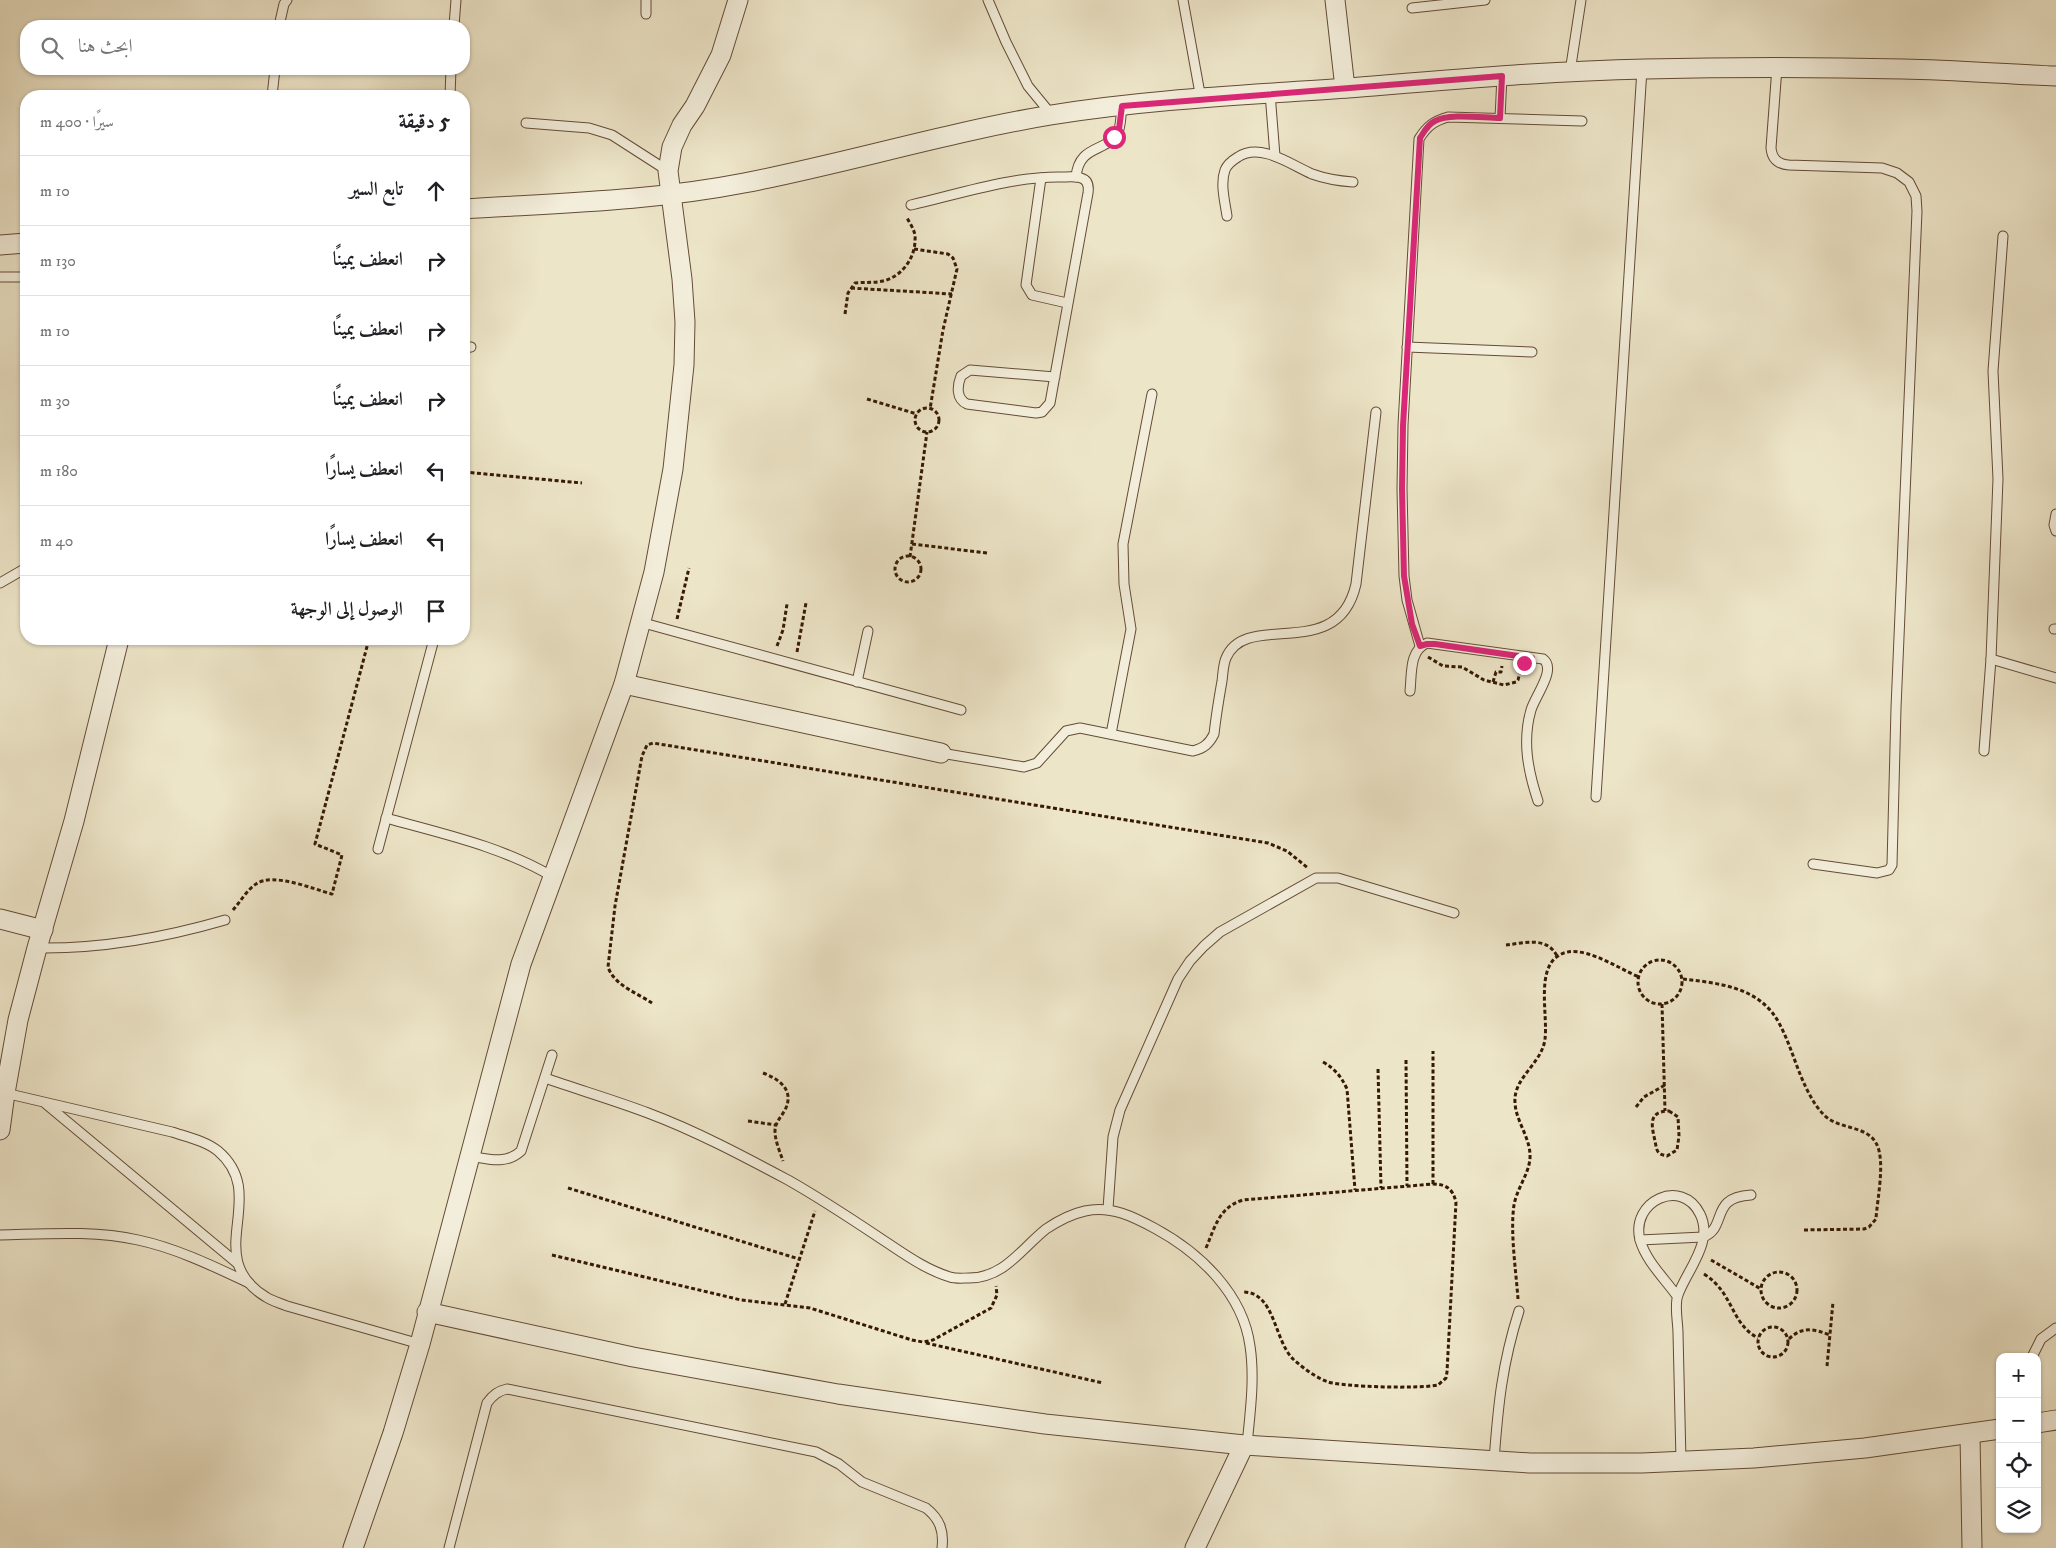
<!DOCTYPE html>
<html lang="ar">
<head>
<meta charset="utf-8">
<style>
	body { margin:0; font-family:"IM FELL DW Pica",Amiri,serif; background:#f2f2f2; color:#202124; direction:rtl }
	.controls { position:absolute; right:15px; bottom:15px; display:grid; overflow:hidden; border-radius:10px; box-shadow:0 1px 4px #0004 }
	.controls button { width:45px; height:45px; display:grid; place-items:center; padding:0; border:0; border-bottom:1px solid #e0e0e0; background:#fff; color:#202124; font:25px sans-serif }
	.stop { position:absolute; width:15px; height:15px; margin:-11px; border:4px solid #db2777; border-radius:50%; background:#fff }
	.stop.end { background:#db2777; border-color:#fff; box-shadow:0 1px 5px #0008 }
	.list { margin:0; padding:0; list-style:none }
	h2 { display:flex; justify-content:space-between; align-items:center; height:65px; margin:0; padding:0 20px; font-size:21px }
	h2 small { font-size:16px; font-weight:400; color:#757577 }
	.list li { display:grid; grid-template-columns:32px 1fr auto; gap:15px; align-items:center; box-sizing:border-box; height:70px; padding:0 20px; border-top:1px solid #e0e0e0 }
	.list b { display:block; font-size:19px; white-space:nowrap }
	.list em { font-size:16px; font-style:normal; color:#757577 }
	.icon { flex:none; width:28px; height:28px; fill:none; stroke:currentColor; stroke-width:2; stroke-linecap:round; stroke-linejoin:round }
	.map { position:relative; flex:none; width:2056px; height:1548px; overflow:hidden; direction:ltr }
	.search { position:absolute; background:#fff; box-shadow:0 1px 4px #0004; left:20px; top:20px; width:450px; height:55px; display:flex; align-items:center; gap:12px; box-sizing:border-box; padding:0 18px; border-radius:20px; color:#757577; font-size:19px }
	.panel { position:absolute; background:#fff; box-shadow:0 1px 4px #0004; left:20px; top:90px; width:450px; height:555px; border-radius:20px; direction:rtl }
	.map>svg:first-child { display:block }
</style>
</head>
<body>
<div class="map">
<svg width="2056" height="1548" viewBox="0 0 2056 1548">
	<rect width="100%" height="100%" fill="#ede5c8"/>
	<filter id="stains"><feTurbulence type="fractalNoise" baseFrequency=".004" numOctaves="4"/><feColorMatrix values="0 0 0 0 .2 0 0 0 0 .09 0 0 0 0 .02 0 0 0 .5 -.17"/></filter>
	<radialGradient id="worn" r=".72"><stop offset=".6" stop-color="#630" stop-opacity="0"/><stop offset="1" stop-color="#630" stop-opacity=".3"/></radialGradient>
	<g fill="none" stroke-linecap="round" stroke-linejoin="round">
		<defs>
			<g id="lane">
				<path d="M988 0 1006 42 1028 86 1051 114"/>
				<path d="M1183 0 1201 99"/>
				<path d="M1412 8 1485 0"/>
				<path d="M646 14V0"/>
				<path d="M279 26 284 4 287 0"/>
				<path d="M454 26 456 0"/>
				<path d="M1777 67 1771 148C1772 159 1778 164 1789 165L1882 168 1897 173 1909 182 1916 196 1917 211 1896 708 1892 865 1889 870 1877 873 1813 864"/>
				<path d="M1570 72 1581 0"/>
				<path d="M1270 93 1275 156"/>
				<path d="M272 96 275 69"/>
				<path d="M450 96 451 69"/>
				<path d="M1500 118 1502 76"/>
				<path d="M526 123 589 128 612 135 668 171"/>
				<path d="M1076 177C1079 142 1110 154 1119 129 1121 123 1121 113 1122 106"/>
				<path d="M1041 178 1026 285 1032 295 1067 303"/>
				<path d="M911 205C959 194 1013 176 1062 177 1067 177 1075 176 1081 178 1088 180 1089 186 1088 193L1050 403 1042 412 1036 413 967 404C956 399 957 386 961 376L970 370 1055 377"/>
				<path d="M1227 216C1225 202 1220 184 1225 170 1227 165 1233 160 1238 157 1261 142 1291 165 1312 174 1326 179 1339 181 1353 182"/>
				<path d="M0 277H26"/>
				<path d="M1407 347 1532 352"/>
				<path d="M464 348 471 347"/>
				<path d="M2056 514 2054 525 2056 531"/>
				<path d="M0 583 26 568"/>
				<path d="M640 622 961 710"/>
				<path d="M2054 629H2056"/>
				<path d="M1420 646 1407 600 1404 576 1402 489 1403 425 1419 139C1427 126 1434 121 1448 117L1582 121"/>
				<path d="M1991 659 2056 678"/>
				<path d="M857 682 868 631"/>
				<path d="M1410 691C1412 673 1409 651 1427 643L1543 659C1557 669 1535 696 1531 710 1522 741 1528 771 1538 801"/>
				<path d="M1111 734 1131 629 1124 584 1123 544 1152 394"/>
				<path d="M1984 751 1991 659 1998 479 1993 371 2003 236"/>
				<path d="M941 753 1024 767 1037 763 1066 731 1080 728 1193 751C1204 748 1209 744 1214 734 1216 716 1219 698 1222 681 1223 674 1223 665 1226 658 1246 609 1338 665 1356 584L1376 412"/>
				<path d="M1596 797 1642 69"/>
				<path d="M386 818C443 834 501 846 553 877"/>
				<path d="M378 849 434 639"/>
				<path d="M37 948C102 949 163 938 225 920"/>
				<path d="M545 1078C579 1090 614 1100 648 1113 696 1131 743 1156 788 1180 820 1198 850 1218 880 1238 903 1253 924 1269 950 1277 956 1279 963 1278 969 1278 1004 1278 1021 1249 1046 1229 1058 1221 1071 1214 1085 1211 1111 1205 1134 1217 1156 1229 1200 1253 1243 1294 1250 1346 1255 1379 1250 1413 1247 1445"/>
				<path d="M5 1093 172 1132C187 1137 206 1141 218 1151 271 1196 200 1257 266 1297 272 1301 280 1303 287 1306L420 1344"/>
				<path d="M46 1104 237 1263"/>
				<path d="M469 1156C488 1159 506 1165 521 1151L552 1055"/>
				<path d="M1108 1209 1113 1137 1120 1110 1178 979 1190 961 1204 946 1220 932 1316 878H1338L1454 913"/>
				<path d="M0 1235C45 1234 93 1230 138 1240 176 1248 213 1266 249 1283"/>
				<path d="M1640 1240 1703 1237C1728 1228 1709 1197 1751 1195"/>
				<path d="M1677 1296C1665 1279 1646 1261 1640 1240 1630 1201 1682 1177 1700 1214 1714 1242 1687 1270 1678 1295 1674 1305 1678 1322 1678 1333 1679 1375 1680 1418 1681 1461"/>
				<path d="M2032 1357 2041 1339 2056 1328"/>
				<path d="M1494 1461C1498 1406 1502 1364 1519 1311"/>
				<path d="M449 1548 487 1403C493 1395 498 1391 507 1389L816 1452 839 1464 862 1482 926 1508C940 1519 944 1531 942 1548"/>
			</g>
			<g id="street">
				<path d="M1335 0 1345 88"/>
				<path d="M464 209C558 203 652 201 744 183 847 163 948 132 1051 115 1149 99 1249 95 1348 88 1447 80 1546 71 1645 69 1731 67 1817 67 1903 69 1954 70 2005 74 2056 76"/>
				<path d="M0 245 26 243"/>
				<path d="M624 684 941 753"/>
				<path d="M0 919 43 930"/>
				<path d="M0 1130 5 1093 18 1020 37 948 74 821 119 639"/>
				<path d="M427 1312 633 1357 838 1394 1045 1424 1244 1445 1530 1463H1642L1754 1458 1865 1448 2000 1429"/>
				<path d="M2037 1423 2056 1420"/>
				<path d="M1970 1435 1972 1548"/>
				<path d="M353 1548 393 1433 420 1344 521 964 624 684 654 572 673 469 684 365 685 322 682 279 668 171 672 147 682 125 695 106 721 55 738 0"/>
				<path d="M1195 1548 1244 1445"/>
			</g>
		</defs>
		<use href="#lane" stroke="#644c36" stroke-width="11"/>
		<use href="#street" stroke="#644c36" stroke-width="21"/>
		<g stroke="#361905" stroke-width="3" stroke-dasharray="4 2.5" stroke-linecap="butt">
			<path d="M914 249 948 254 953 258 957 269 943 330 930 409"/>
			<path d="M851 288 952 294"/>
			<path d="M845 314 848 293 855 283C865 282 874 283 883 281 901 277 915 259 915 240 916 232 911 225 907 218"/>
			<path d="M867 399 917 414"/>
			<circle cx="927" cy="420" r="12"/>
			<path d="M464 472 582 483"/>
			<path d="M912 544 987 553"/>
			<circle cx="908" cy="569" r="13"/>
			<path d="M910 557 927 432"/>
			<path d="M677 619 689 568"/>
			<path d="M777 646 783 630 787 604"/>
			<path d="M797 652 806 603"/>
			<path d="M1428 657 1443 666 1462 667 1484 680 1504 685 1516 682 1518 680 1521 668"/>
			<path d="M1493 682 1496 672H1501L1502 666"/>
			<path d="M233 910C240 902 247 890 256 884 273 872 313 889 332 894L342 855 315 844 369 639"/>
			<path d="M1506 945C1524 943 1547 936 1557 956"/>
			<circle cx="1660" cy="982" r="22"/>
			<path d="M1683 979C1718 983 1760 987 1779 1023 1787 1038 1792 1053 1798 1069 1804 1084 1812 1103 1824 1115 1839 1130 1866 1125 1876 1143 1886 1160 1877 1200 1876 1219L1869 1227 1864 1229 1802 1230"/>
			<path d="M652 1003C637 993 614 985 608 967L615 906 642 756 647 745 653 743 1268 843 1287 851 1308 868"/>
			<path d="M1662 1004 1665 1111"/>
			<path d="M1406 1060 1407 1186"/>
			<path d="M1323 1062C1335 1069 1341 1076 1347 1089L1355 1190"/>
			<path d="M1378 1069 1381 1188"/>
			<path d="M763 1073C779 1079 795 1090 785 1110 781 1117 775 1123 775 1131 775 1141 780 1152 783 1161"/>
			<path d="M1636 1107 1644 1097 1665 1085"/>
			<path d="M1669 1111 1678 1117 1679 1136 1677 1150 1667 1156C1664 1155 1661 1155 1659 1153 1656 1150 1656 1145 1655 1141 1652 1127 1647 1111 1669 1111Z"/>
			<path d="M748 1121 776 1125"/>
			<path d="M1433 1184V1051"/>
			<path d="M568 1188 799 1259"/>
			<path d="M1206 1248C1215 1227 1219 1207 1243 1200L1433 1184C1446 1184 1453 1189 1456 1202L1447 1372 1446 1378 1438 1385C1420 1389 1345 1387 1328 1382 1315 1377 1303 1368 1293 1359 1274 1340 1275 1293 1244 1292"/>
			<path d="M552 1255 741 1300 810 1308 912 1340 923 1342 933 1340 991 1308 997 1295 996 1286"/>
			<path d="M1711 1260 1761 1289"/>
			<circle cx="1779" cy="1290" r="18"/>
			<path d="M1704 1274C1734 1293 1730 1323 1758 1338"/>
			<path d="M1518 1299C1516 1271 1510 1232 1514 1205 1517 1188 1529 1174 1530 1158 1531 1138 1516 1122 1515 1103 1513 1077 1542 1064 1545 1039 1548 1016 1536 970 1558 956 1579 941 1617 968 1639 977"/>
			<path d="M785 1304 815 1211"/>
			<circle cx="1773" cy="1342" r="15"/>
			<path d="M1789 1339C1802 1326 1814 1329 1830 1335"/>
			<path d="M926 1343 1103 1383"/>
			<path d="M1827 1366 1833 1302"/>
		</g>
		<use href="#lane" stroke="#f3eedb" stroke-width="9"/>
		<use href="#street" stroke="#f3eedb" stroke-width="19"/>
	</g>
	<g fill="none" stroke-linecap="round" stroke-linejoin="round">
		<path stroke="#db2777" stroke-width="6" d="M1114 137 1119 129 1122 106 1502 76 1500 118C1483 118 1449 113 1435 121 1427 125 1424 132 1420 138L1403 426 1402 489 1404 576 1412 624 1420 646 1427 644H1435L1532 658 1524 663"/>
	</g>
	<rect width="100%" height="100%" filter="url(#stains)"/>
	<rect width="100%" height="100%" fill="url(#worn)"/>
</svg>
<div class="controls">
<button>+</button>
<button>−</button>
<button><svg class="icon" aria-label="locate" viewBox="0 0 24 24"><circle cx="12" cy="12" r="6"/><path d="M12 2v4M12 18v4M2 12h4M18 12h4"/></svg></button>
<button><svg class="icon" aria-label="layers" viewBox="0 0 24 24"><path d="M12 4l9 5-9 5-9-5zM3 14l9 5 9-5"/></svg></button>
</div>
<div class="stop" style="left:1114px;top:137px"></div>
<div class="stop end" style="left:1524px;top:663px"></div>
<div class="search"><svg class="icon" aria-label="search" viewBox="0 0 24 24"><circle cx="10" cy="10" r="6"/><path d="M15 15l6 6"/></svg>ابحث هنا</div>
<section class="panel">
<h2>5 دقيقة<small>سيرًا · 400 m</small></h2>
<ul class="list">
<li><svg class="icon" aria-label="ahead" viewBox="0 0 24 24"><path d="M12 20V5M6 11l6-6 6 6"/></svg><div><b>تابع السير</b></div><em>10 m</em></li>
<li><svg class="icon" aria-label="right" viewBox="0 0 24 24"><path d="M7 20v-9h11M14 6l5 5-5 5"/></svg><div><b>انعطف يمينًا</b></div><em>130 m</em></li>
<li><svg class="icon" aria-label="right" viewBox="0 0 24 24"><path d="M7 20v-9h11M14 6l5 5-5 5"/></svg><div><b>انعطف يمينًا</b></div><em>10 m</em></li>
<li><svg class="icon" aria-label="right" viewBox="0 0 24 24"><path d="M7 20v-9h11M14 6l5 5-5 5"/></svg><div><b>انعطف يمينًا</b></div><em>30 m</em></li>
<li><svg class="icon" aria-label="left" viewBox="0 0 24 24"><path d="M17 20v-9H6M10 6l-5 5 5 5"/></svg><div><b>انعطف يسارًا</b></div><em>180 m</em></li>
<li><svg class="icon" aria-label="left" viewBox="0 0 24 24"><path d="M17 20v-9H6M10 6l-5 5 5 5"/></svg><div><b>انعطف يسارًا</b></div><em>40 m</em></li>
<li><svg class="icon" aria-label="arrive" viewBox="0 0 24 24"><path d="M6 21V4h12l-3 4 3 4H6"/></svg><div><b>الوصول إلى الوجهة</b></div></li>
</ul>
</section>
</div>
</body>
</html>
